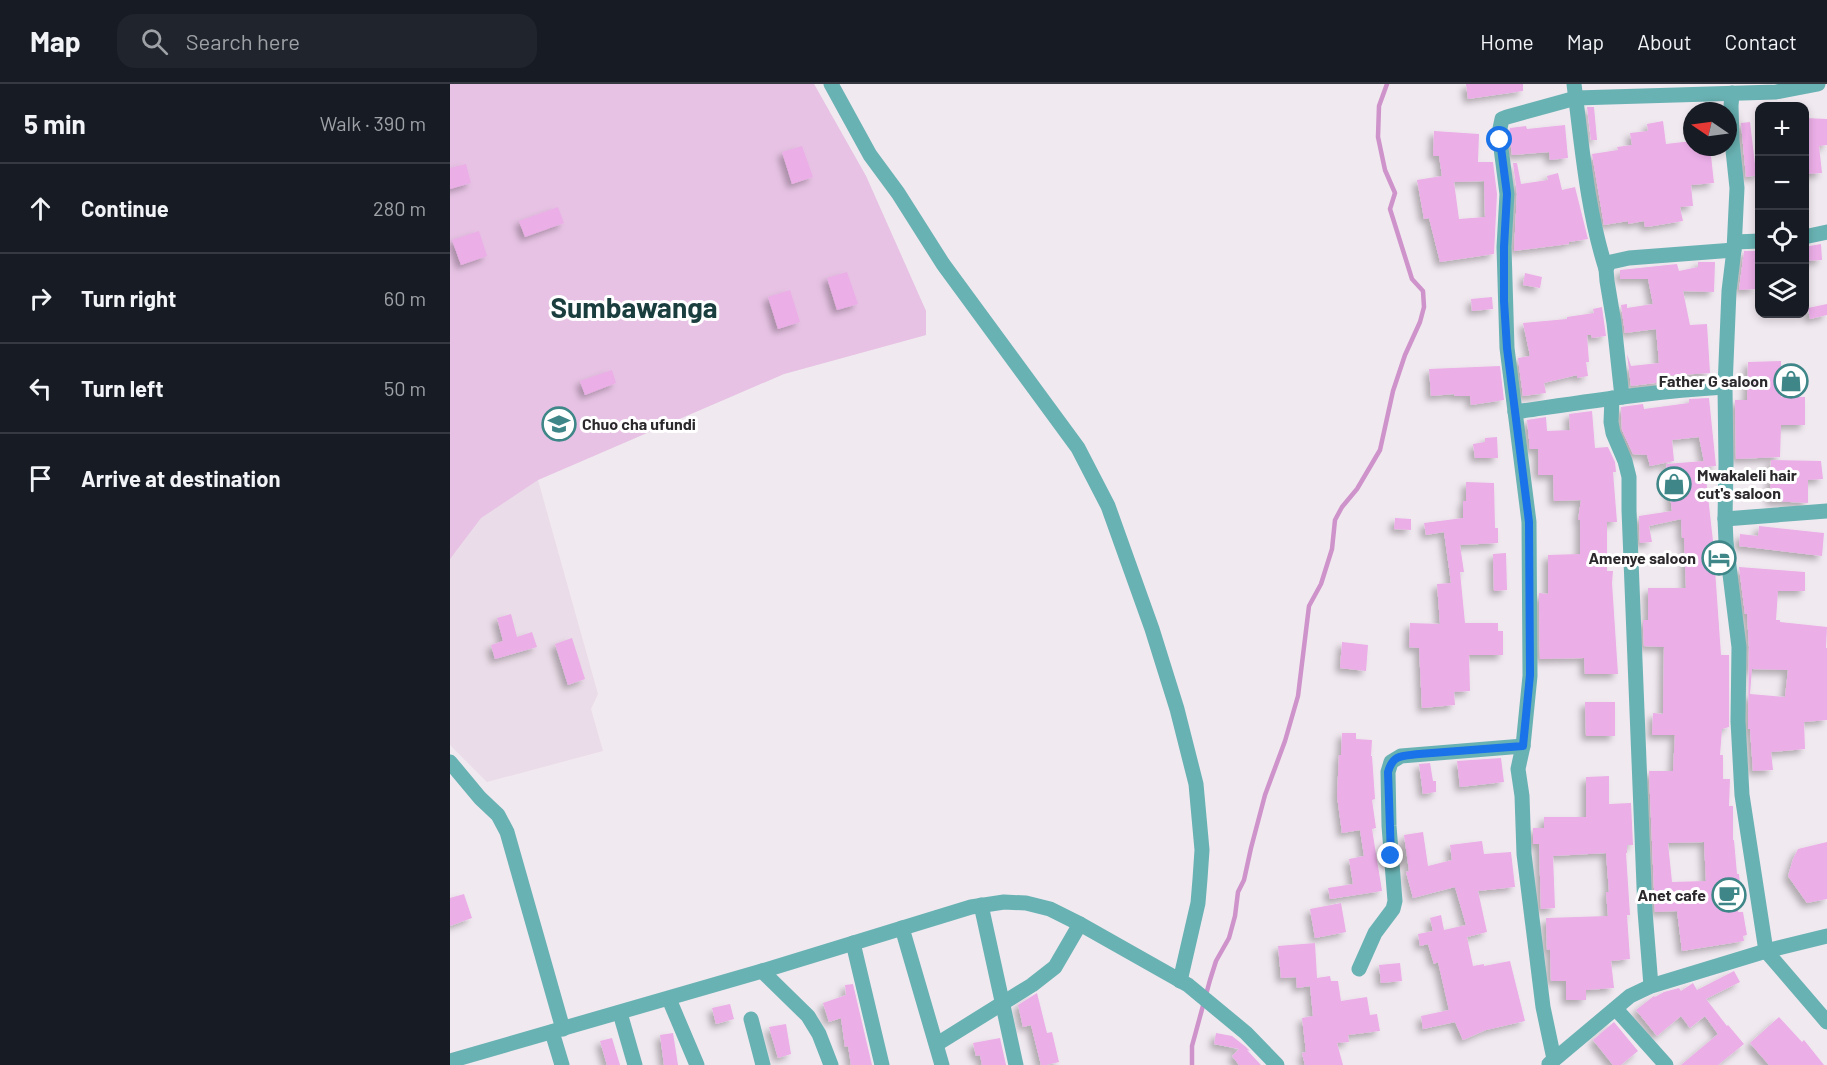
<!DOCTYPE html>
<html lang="en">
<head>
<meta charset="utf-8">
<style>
	body { margin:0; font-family:Barlow,sans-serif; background:#20242c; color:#f1f3f6 }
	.controls { position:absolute; right:18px; top:18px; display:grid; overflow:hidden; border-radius:12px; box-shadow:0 3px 9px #0003 }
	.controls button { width:54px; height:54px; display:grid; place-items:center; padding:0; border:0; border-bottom:2px solid #363941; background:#171b24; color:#f1f3f6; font:30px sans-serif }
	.compass { position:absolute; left:1233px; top:18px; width:54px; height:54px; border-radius:50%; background:#171b24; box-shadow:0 3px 9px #0003; rotate:283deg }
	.stop { position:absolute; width:18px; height:18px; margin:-14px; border:4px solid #1a73e8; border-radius:50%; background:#fff }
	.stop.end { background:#1a73e8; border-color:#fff; box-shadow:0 2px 6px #0008 }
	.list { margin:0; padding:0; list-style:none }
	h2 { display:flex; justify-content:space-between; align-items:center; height:78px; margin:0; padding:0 24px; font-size:26px }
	h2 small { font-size:20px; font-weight:400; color:#9ea1a6 }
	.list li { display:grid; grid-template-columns:39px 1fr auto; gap:18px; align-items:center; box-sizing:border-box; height:90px; padding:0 24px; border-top:2px solid #363941 }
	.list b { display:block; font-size:22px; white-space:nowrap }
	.list em { font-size:20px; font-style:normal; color:#9ea1a6 }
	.icon { flex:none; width:33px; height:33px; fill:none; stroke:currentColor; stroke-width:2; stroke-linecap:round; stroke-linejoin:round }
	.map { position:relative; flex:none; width:1377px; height:981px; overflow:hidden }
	header { display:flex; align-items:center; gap:36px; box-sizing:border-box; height:84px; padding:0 30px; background:#171b24; border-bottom:2px solid #363941 }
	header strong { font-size:28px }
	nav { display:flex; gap:33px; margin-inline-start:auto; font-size:21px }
	.search { width:420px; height:54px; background:#20242c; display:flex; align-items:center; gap:15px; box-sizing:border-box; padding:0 21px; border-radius:18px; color:#9ea1a6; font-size:22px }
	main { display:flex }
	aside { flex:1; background:#171b24 }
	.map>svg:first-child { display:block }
</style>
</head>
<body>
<header>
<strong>Map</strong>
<div class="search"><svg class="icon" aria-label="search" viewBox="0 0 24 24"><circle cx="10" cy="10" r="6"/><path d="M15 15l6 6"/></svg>Search here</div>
<nav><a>Home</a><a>Map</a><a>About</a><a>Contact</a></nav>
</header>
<main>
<aside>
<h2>5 min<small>Walk · 390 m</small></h2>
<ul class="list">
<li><svg class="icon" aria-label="ahead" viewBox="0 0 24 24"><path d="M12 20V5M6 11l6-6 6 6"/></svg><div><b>Continue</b></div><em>280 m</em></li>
<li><svg class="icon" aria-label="right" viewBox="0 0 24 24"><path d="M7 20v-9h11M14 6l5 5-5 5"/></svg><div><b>Turn right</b></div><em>60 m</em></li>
<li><svg class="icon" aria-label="left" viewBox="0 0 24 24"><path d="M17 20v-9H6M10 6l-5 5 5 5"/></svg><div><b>Turn left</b></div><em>50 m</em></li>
<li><svg class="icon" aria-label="arrive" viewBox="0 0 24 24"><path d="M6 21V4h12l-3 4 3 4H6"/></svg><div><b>Arrive at destination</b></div></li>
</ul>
</aside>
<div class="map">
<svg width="1377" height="981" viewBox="0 0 1377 981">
	<defs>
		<filter id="shadow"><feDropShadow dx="-4.5" dy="4.5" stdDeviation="3" flood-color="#0004"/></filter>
	</defs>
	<rect width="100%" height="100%" fill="#f1e9f0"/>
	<path fill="#eadce8" d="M0 0H364L416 92 476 227V251L334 290 88 396 148 610 141 625 153 667 37 698 0 661Z"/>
	<path fill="#e7c2e4" d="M0 0H364L416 92 476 227V251L334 290 88 396 31 434 0 475Z"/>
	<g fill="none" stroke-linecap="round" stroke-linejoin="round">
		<path stroke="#ce93ca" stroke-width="4.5" d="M742 981V962L760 896 766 877 779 854 785 832 788 808 794 796 801 764 815 711 835 657 848 612 859 522 871 500 882 465 885 436 892 423 907 405 930 366 943 307 955 271 970 238 974 223 973 207 962 195 940 125 945 109 935 86 928 53 929 22 937 0"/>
	</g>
	<g fill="#ebaee7" fill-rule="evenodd" filter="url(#shadow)">
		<path d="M1016 0H1073V7L1018 15Z"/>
		<path d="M1137 23H1144L1147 56H1141Z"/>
		<path d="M1355 34 1377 35V61L1369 62 1372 89 1358 90 1357 82H1354Z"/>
		<path d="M1213 37 1216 60 1242 57V63H1260L1264 99 1241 101 1243 122 1230 123 1233 137 1203 142 1195 143 1194 137 1178 140V137L1154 141 1142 70 1168 66 1167 63 1182 61 1180 49 1198 47 1197 40Z"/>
		<path d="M1300 38 1305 80 1310 79V91L1296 93 1291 39Z"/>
		<path d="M1115 41 1118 74 1100 76 1099 68 1062 71 1059 49 1060 44 1076 42 1077 45Z"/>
		<path d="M984 47 1029 50 1028 78H1043L1047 110 1044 170 990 178 979 134 974 135 967 96 992 92 989 72H983ZM1034 97 1035 133 1009 135 1004 98Z"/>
		<path d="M352 62 363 93 342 100 332 68Z"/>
		<path d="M1063 79H1067L1071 100 1098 96 1097 92 1108 89 1112 106 1125 103 1138 155 1119 158V160L1064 167 1067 110Z"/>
		<path d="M16 80 21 99 0 105V84Z"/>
		<path d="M108 123 114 139 75 153 69 137Z"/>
		<path d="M29 147 37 172 11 181 2 156Z"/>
		<path d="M1371 160 1372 176 1354 177V163Z"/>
		<path d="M1294 167H1310V187H1305L1306 205 1289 206Z"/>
		<path d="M1248 178H1265L1264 208 1233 207 1240 241 1257 240 1260 289 1213 292V298L1181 302 1177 270 1181 282 1209 279 1206 245 1175 249 1171 221 1177 220V224L1203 220 1198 195H1170V186L1227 180 1229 187 1248 183Z"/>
		<path d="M397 188 408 220 387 226 377 194Z"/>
		<path d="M1075 189 1092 193 1090 204 1073 201Z"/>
		<path d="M340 206 350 238 328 245 318 213Z"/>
		<path d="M1042 213 1043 225 1022 227 1021 215Z"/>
		<path d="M1377 220V231L1360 235 1358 224Z"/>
		<path d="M1152 223 1156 252 1142 254 1141 251H1137L1139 278H1136L1138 292 1127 294V291L1094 299 1096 309 1073 312 1068 274 1080 272 1073 239 1117 235V233L1144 229 1143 225Z"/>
		<path d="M1331 277V313H1355V341H1331L1330 373 1286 375 1285 316H1297L1298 278Z"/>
		<path d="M1050 282 1054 316 1021 321 1020 312H1005L1004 310 981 312 979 285Z"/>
		<path d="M162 286 166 299 135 311 130 297Z"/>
		<path d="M1259 314 1266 382 1255 383 1249 353 1222 356 1224 377 1200 382 1197 371 1183 370 1172 346 1171 323 1193 320 1194 325 1239 319V315Z"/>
		<path d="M1142 327 1145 364 1158 363 1165 378 1166 388H1163L1167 438H1157V487H1163L1162 499 1168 590H1135L1134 574 1090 575 1089 509 1098 510V471L1130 470V436H1128L1131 416 1104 417 1103 391H1088V365H1080L1077 336 1096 333 1097 347 1120 346 1119 330Z"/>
		<path d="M1047 353 1048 374H1025L1023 360 1035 358V354Z"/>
		<path d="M1321 376 1371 377 1373 395 1358 396V419L1320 417Z"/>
		<path d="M1254 377 1263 457 1271 571H1279V643L1272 645 1270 671H1273V695H1280L1279 722H1283V756H1284L1287 790H1289L1290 801H1286L1288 828H1293L1297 851 1293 852 1294 857 1232 867 1227 827 1205 828 1199 687H1223L1225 651H1202L1203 629 1213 630 1214 563 1194 562 1193 539V536H1198V504H1236L1234 454H1232L1231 435 1199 442 1202 458 1190 459 1189 432 1222 427 1216 380ZM1254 758 1256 797 1222 798 1218 759Z"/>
		<path d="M1016 398 1044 399 1045 444H1048V459L1010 461 1014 488H1010L1015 539H1048V547H1053V571H1019L1020 607 1004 608 1005 621 972 624 969 564 959 563 960 539 990 540 987 500 1001 499 994 448 976 451 974 439 1013 434V417H1016Z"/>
		<path d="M945 434 961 435V446L944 445Z"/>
		<path d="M1309 442 1374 449 1372 472 1289 462 1290 450 1308 452Z"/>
		<path d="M1056 469 1057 506 1044 507 1043 470Z"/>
		<path d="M1289 483 1355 488V507H1328L1326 536H1330V538L1377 543 1376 564H1377V636L1354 638 1355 665 1321 668 1323 686 1303 687 1300 645H1298V637L1299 563 1297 530H1295ZM1302 585 1338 586 1335 613 1300 610Z"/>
		<path d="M61 530 67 553 82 548 87 563 45 575 41 561 53 557 47 534Z"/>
		<path d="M122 554 135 595 118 601 105 560Z"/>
		<path d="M892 558 918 561 916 587 890 584Z"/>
		<path d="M1135 618H1165V652H1136Z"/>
		<path d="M892 649H906V655L922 656 921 672H922L925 715 922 716 926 744 922 745 932 807 880 815 878 804 903 800 899 775 914 772 910 746 892 749 887 712 889 671H891Z"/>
		<path d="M1051 674 1054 698 1010 703 1007 677Z"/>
		<path d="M980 679 983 697H986V708L973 710 969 680Z"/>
		<path d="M1159 692V720L1181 719 1183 761H1177V769H1176L1180 831H1177L1180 875 1161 877 1164 904 1136 906V916H1116V897H1101L1100 865 1097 866 1096 834 1158 832 1156 808H1159L1156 769 1103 772 1105 824 1091 825 1089 760H1083V744H1094V733H1136V693Z"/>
		<path d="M973 748 978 782 1002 776 1000 761 1032 757 1034 770 1061 768 1065 803 1028 807 1037 848 1017 853 1023 882 1034 880V882L1060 877 1075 937 1036 946 1013 956 1005 938 973 945 971 932 999 926 988 878 984 880 978 860 970 862 968 850 983 847 980 834 991 831 994 846 1016 841 1005 803 963 814 956 788 959 787 954 751Z"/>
		<path d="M1377 758V815L1357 819 1338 792 1343 775 1348 765Z"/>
		<path d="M14 810 22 834 0 842V814Z"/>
		<path d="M891 819 896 848 865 854 860 825Z"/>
		<path d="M865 859 867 894 880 892 881 897H888L891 917 917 913 920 931 927 930 930 947 898 951 899 958 887 959 893 981H855L852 969 856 968 852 934 863 932 860 902 847 904 846 893 831 894 828 862Z"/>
		<path d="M950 879 952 897 931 899 929 881Z"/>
		<path d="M1284 887 1290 898 1256 915 1277 942 1278 941 1294 960 1268 981H1231L1268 950 1255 932 1240 944 1231 932 1207 952 1186 926 1204 912 1205 913 1214 908 1229 904 1231 907 1243 899 1247 906Z"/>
		<path d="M403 900 414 947 422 981H401L398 962 395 963 391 934 379 938 373 919 396 911 395 901Z"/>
		<path d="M587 909 597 949 602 948 609 978 596 981H591L581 941 573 943 568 921Z"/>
		<path d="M280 920 284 935 266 940 262 924Z"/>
		<path d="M1329 933 1352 958 1354 956 1374 981H1319L1300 959Z"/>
		<path d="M1164 938 1188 967 1171 981H1163L1143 956Z"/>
		<path d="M336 940 341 970 328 974 319 943Z"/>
		<path d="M223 949 228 981H214L210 951Z"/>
		<path d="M766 949 782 952 796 963 800 967 797 966 811 981H789L782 972 789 965 764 960Z"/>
		<path d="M162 954 170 981H157L150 957Z"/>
		<path d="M550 954 556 981H532L530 971 526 972 523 959Z"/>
	</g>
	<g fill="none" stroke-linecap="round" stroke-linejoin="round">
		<g stroke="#69b2b3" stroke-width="15">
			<path d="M381 0 420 71 448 109 493 180 628 364 658 422 702 545 727 625 746 700 752 766 750 795 748 819 730 897"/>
			<path d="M1124 0C1132 62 1137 126 1156 185"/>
			<path d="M1282 9 1281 22 1282 57 1287 104 1284 166 1279 207 1275 303 1276 380 1275 435 1276 458 1289 563 1288 637 1292 711 1316 867 1377 938"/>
			<path d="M1354 153 1377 148"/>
			<path d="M1285 158 1310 157"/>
			<path d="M1172 313 1164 239 1157 197 1156 185 1158 181 1161 178 1179 174 1284 166"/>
			<path d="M1162 314 1161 338 1163 349 1175 377 1179 393V426L1195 827 1201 902"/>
			<path d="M1065 328C1135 318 1204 307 1275 303"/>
			<path d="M1275 435 1377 427"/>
			<path d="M0 678 30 714 48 731 57 748 113 945"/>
			<path d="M531 821 566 981"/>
			<path d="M452 844 492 981"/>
			<path d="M403 859 432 981"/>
			<path d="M909 885 925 849 943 825 945 817 939 742 938 688 941 678 951 672 1073 662"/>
			<path d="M312 887 358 932 369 950 381 981"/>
			<path d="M219 915 247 981"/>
			<path d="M1166 925 1216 981"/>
			<path d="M170 929 185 981"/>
			<path d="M301 935 313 981"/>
			<path d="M102 948 112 981"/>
			<path d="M487 960 582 901 605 883 630 840"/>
			<path d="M1104 975 1093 923 1074 770 1072 712 1068 685 1073 662 1080 592 1079 438 1057 264 1054 163 1057 110 1049 49 1052 35 1057 33 1126 14 1326 8 1368 0"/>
			<path d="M0 977 312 887 521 823 554 818 576 819 600 825 630 840 738 901 796 949 827 981"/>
			<path d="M1099 980 1180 912 1201 902 1316 867 1377 852"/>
		</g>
	</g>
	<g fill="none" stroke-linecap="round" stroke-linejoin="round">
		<path stroke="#1a73e8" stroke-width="8" d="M941 772 938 688C943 670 952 672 969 670L1073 662 1080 591 1079 438 1057 264 1054 217V163L1057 110 1050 56"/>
	</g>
	<defs>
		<symbol id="shop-ring" viewBox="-11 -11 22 22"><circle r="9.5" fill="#fff" stroke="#3e8687" stroke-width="1.5"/><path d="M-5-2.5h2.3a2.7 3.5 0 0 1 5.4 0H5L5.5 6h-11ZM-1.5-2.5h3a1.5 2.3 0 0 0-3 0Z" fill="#3e8687"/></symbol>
		<symbol id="school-ring" viewBox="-11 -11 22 22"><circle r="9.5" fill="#fff" stroke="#3e8687" stroke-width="1.5"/><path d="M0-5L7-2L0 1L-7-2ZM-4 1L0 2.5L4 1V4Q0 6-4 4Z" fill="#3e8687"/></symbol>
		<symbol id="hotel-ring" viewBox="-11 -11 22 22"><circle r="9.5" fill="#fff" stroke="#3e8687" stroke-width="1.5"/><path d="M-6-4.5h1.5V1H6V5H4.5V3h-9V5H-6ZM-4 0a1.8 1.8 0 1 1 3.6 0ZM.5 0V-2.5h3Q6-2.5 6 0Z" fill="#3e8687"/></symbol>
		<symbol id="cafe-ring" viewBox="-11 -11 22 22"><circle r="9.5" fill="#fff" stroke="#3e8687" stroke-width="1.5"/><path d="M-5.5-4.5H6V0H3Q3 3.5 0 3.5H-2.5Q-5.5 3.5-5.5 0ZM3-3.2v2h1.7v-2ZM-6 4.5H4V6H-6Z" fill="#3e8687"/></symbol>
	</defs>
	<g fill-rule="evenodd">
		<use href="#shop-ring" x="1322" y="278" width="38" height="38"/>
		<use href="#school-ring" x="90" y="321" width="38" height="38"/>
		<use href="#shop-ring" x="1205" y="381" width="38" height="38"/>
		<use href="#hotel-ring" x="1250" y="455" width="38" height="38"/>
		<use href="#cafe-ring" x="1260" y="792" width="38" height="38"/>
	</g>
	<g text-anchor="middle" stroke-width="6" stroke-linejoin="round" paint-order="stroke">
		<g font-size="16" font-weight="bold" fill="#2c292c" stroke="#fff" text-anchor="end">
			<text x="1318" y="303">Father G saloon</text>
			<text x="132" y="346" text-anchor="start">Chuo cha ufundi</text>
			<text x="1247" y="397" text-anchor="start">Mwakaleli hair<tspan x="1247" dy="18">cut's saloon</tspan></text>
			<text x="1246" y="480">Amenye saloon</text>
			<text x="1256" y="817">Anet cafe</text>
		</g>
		<g font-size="28" font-weight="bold" fill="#1a3d3d" stroke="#fff">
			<text x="184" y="234">Sumbawanga</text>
		</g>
	</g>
</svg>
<div class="controls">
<button>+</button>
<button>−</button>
<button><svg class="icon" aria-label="locate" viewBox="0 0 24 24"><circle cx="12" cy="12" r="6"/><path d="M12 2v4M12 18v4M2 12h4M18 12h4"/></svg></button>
<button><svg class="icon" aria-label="layers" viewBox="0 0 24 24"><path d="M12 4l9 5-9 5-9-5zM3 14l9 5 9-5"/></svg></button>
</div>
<svg class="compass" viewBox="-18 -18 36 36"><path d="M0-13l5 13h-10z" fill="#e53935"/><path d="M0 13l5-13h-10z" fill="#9ea1a6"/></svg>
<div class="stop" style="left:1050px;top:56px"></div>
<div class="stop end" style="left:941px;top:772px"></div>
</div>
</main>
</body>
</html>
